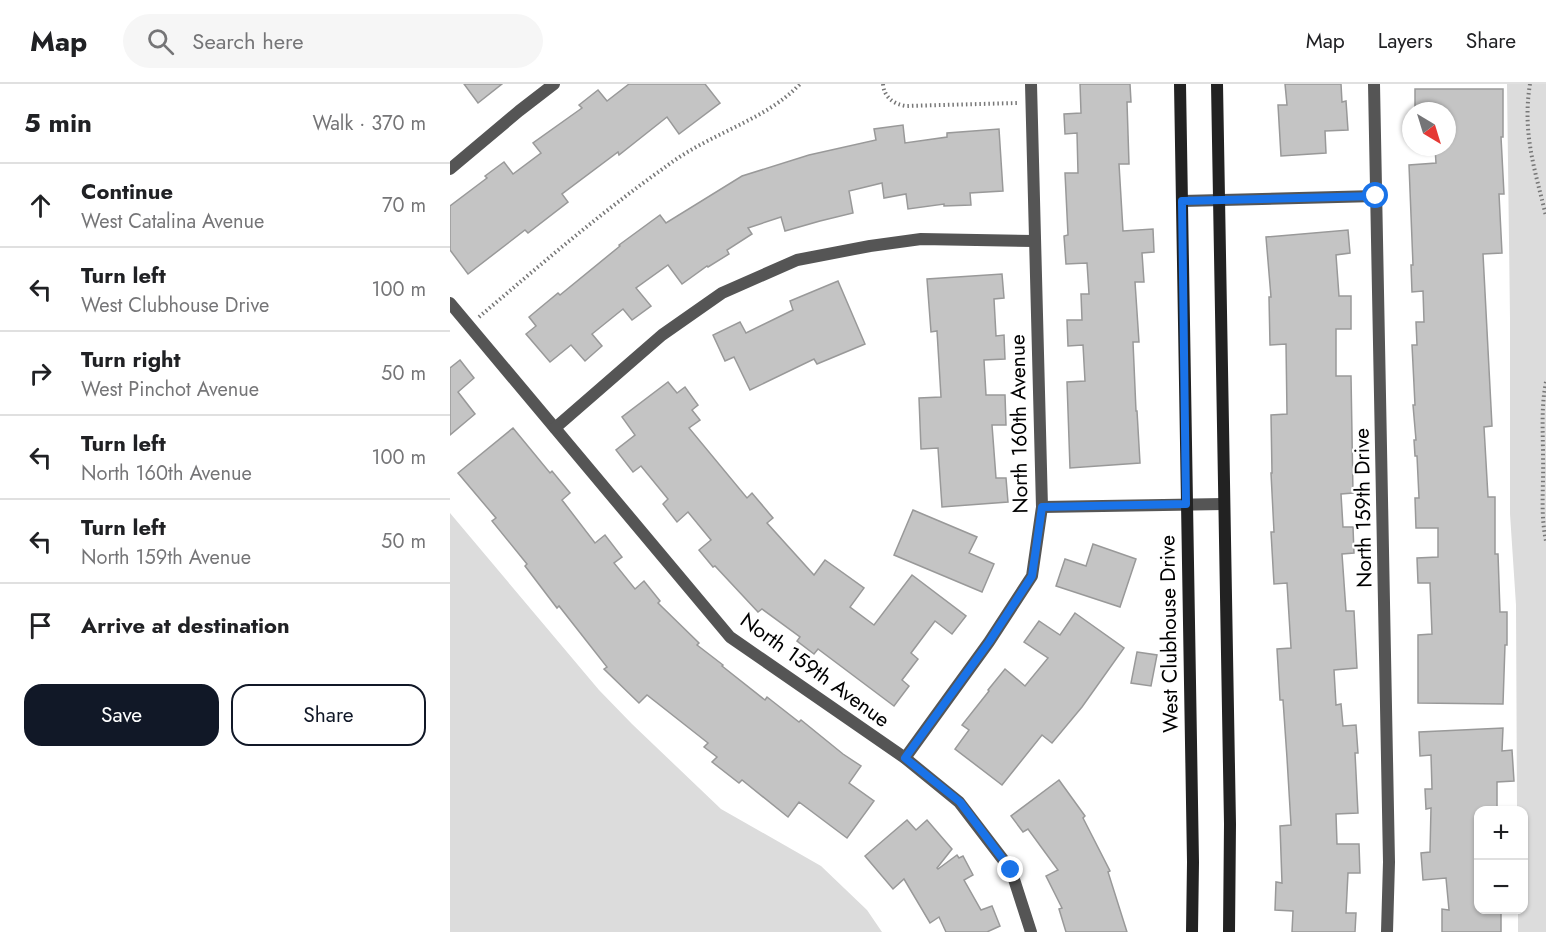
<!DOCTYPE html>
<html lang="en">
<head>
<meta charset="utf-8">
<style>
	body { margin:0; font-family:Jost,sans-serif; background:#f6f6f6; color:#202124 }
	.controls { position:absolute; right:18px; bottom:18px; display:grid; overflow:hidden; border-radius:12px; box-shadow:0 2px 4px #0004 }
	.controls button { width:54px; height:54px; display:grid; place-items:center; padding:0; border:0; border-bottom:2px solid #e0e0e0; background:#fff; color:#202124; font:30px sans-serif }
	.compass { position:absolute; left:952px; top:18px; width:54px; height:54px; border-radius:50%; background:#fff; box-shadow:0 2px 4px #0004; rotate:142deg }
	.stop { position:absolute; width:18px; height:18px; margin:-14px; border:4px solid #1a73e8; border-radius:50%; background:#fff }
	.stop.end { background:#1a73e8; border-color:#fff; box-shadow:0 2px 6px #0008 }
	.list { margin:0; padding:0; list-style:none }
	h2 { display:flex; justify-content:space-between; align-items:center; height:78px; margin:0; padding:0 24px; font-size:26px }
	h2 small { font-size:20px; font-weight:400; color:#757577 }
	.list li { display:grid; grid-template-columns:39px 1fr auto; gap:18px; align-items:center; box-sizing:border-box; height:84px; padding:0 24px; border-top:2px solid #e0e0e0 }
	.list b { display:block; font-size:22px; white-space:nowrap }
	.list p { margin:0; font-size:20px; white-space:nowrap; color:#757577 }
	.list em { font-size:20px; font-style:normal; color:#757577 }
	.actions { display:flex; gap:12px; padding:18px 24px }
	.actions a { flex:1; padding:14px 0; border:2px solid #111827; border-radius:18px; text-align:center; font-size:21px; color:#111827 }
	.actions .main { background:#111827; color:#fff }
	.icon { flex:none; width:33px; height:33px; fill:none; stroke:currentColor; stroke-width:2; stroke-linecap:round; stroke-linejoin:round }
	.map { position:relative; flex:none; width:1096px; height:848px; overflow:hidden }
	header { display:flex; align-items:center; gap:36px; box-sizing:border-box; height:84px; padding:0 30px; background:#fff; border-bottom:2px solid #e0e0e0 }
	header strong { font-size:28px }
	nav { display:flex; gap:33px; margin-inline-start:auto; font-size:21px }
	.search { width:420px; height:54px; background:#f6f6f6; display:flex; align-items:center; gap:15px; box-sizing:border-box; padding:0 21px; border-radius:33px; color:#757577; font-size:22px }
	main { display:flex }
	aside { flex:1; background:#fff }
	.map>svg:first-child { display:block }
</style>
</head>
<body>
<header>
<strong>Map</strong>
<div class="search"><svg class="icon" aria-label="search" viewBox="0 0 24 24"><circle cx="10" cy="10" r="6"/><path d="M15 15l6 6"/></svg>Search here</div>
<nav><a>Map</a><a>Layers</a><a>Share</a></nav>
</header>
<main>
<aside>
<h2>5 min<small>Walk · 370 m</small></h2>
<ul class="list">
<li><svg class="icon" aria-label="ahead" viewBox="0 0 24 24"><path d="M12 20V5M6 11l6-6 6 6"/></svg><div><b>Continue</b><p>West Catalina Avenue</p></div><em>70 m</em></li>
<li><svg class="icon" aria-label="left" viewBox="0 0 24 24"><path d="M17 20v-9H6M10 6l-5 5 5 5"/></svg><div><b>Turn left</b><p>West Clubhouse Drive</p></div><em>100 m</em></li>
<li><svg class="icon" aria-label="right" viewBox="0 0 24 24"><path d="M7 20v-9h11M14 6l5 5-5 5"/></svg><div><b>Turn right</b><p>West Pinchot Avenue</p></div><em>50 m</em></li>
<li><svg class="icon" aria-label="left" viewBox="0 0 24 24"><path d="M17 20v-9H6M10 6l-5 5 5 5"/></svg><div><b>Turn left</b><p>North 160th Avenue</p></div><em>100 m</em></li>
<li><svg class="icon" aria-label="left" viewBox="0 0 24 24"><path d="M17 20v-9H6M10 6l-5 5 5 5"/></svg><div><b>Turn left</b><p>North 159th Avenue</p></div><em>50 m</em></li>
<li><svg class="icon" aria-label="arrive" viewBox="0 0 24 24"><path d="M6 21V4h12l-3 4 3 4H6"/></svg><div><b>Arrive at destination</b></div></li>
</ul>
<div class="actions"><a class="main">Save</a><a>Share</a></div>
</aside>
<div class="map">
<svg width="1096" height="848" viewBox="0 0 1096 848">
	<rect width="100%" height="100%" fill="#fff"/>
	<g fill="#dcdcdc">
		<path d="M1057 0H1096V848H1068V826H1074V726H1067L1066 521 1060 430V235Z"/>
		<path d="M0 429 149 606 182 640 271 725 371 782 417 826 432 848H0Z"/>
	</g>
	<g fill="#c4c4c4" stroke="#999" stroke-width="1.5">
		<path d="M14 0H52L28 19Z"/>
		<path d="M179 0H255L270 19 229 50 217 33 169 71 168 68 112 110 118 118 78 149 75 146 18 190 0 166V122L37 94 35 92 54 78 63 90 91 69 83 59 132 24 129 21 148 6 157 17Z"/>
		<path d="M630 0H680L681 18H677L679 80H669L673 147 703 145 704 168 692 169 694 198H685L689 258H683L686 327H687L690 379 620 384 617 298 635 297 633 261 618 262 617 236H632L631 210H639L637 179 616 180 614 152 618 151 615 89H628L627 49 615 50 614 30 631 29Z"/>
		<path d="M835 0H891L892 18 896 17 898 46 875 47 876 69 831 72 828 21H837Z"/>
		<path d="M965 5H1053V53H1051L1054 110H1049L1052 169 1033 170 1042 342 1034 343 1038 413H1045V470H1048L1050 528H1057V561H1055L1053 620 968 619V551L982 550 980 499H968L967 474 988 473V444H966L965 414H969L967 372H965L964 356H966L963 321H965L962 261H967L966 238H974L973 207 962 208 961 181H963L959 81 986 79 985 64 997 63V27H965Z"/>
		<path d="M453 41 455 59 497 53V49L549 45 553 107 520 109 521 121 494 122V120L458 125 456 110 434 114 432 99 399 107 403 129 370 137 335 147 331 133 298 144 302 150 277 166 279 170 258 183 257 182 232 200 218 181 186 204 201 222 182 236 173 225 142 250 152 262 135 277 121 261 100 278 76 250 86 242 79 233 108 209 110 211 170 162 169 161 210 131 216 139 292 92 359 71 426 56 424 45Z"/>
		<path d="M898 146 900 169 886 171 889 212H901V245H886V292H901L903 409 891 410 893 443H903L904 469 892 470 896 527H904L907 584 884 586 886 621 891 620 893 642 906 641 908 669H905L908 729 886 730 887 760H909L910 789H898L896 829H906L905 848H842L843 827 825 826 826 798 832 799 830 742 841 741 837 674 833 616H830L827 565 841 564 837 499 824 500 821 448H824L821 389H822L821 331 837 330 836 260 820 261 819 213H821L816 153Z"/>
		<path d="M552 190 554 214 544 215 546 252 554 251 555 275 534 276 536 311H555L556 341H542L546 394H556L558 418 492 423 488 364 471 365 469 314 491 313 487 247 481 248 477 195Z"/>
		<path d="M388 197 415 260 367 280 364 275 300 306 284 273 275 277 263 251 290 238 296 249 343 226 340 217Z"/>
		<path d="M10 276 24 294 8 308 25 330 0 351V284Z"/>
		<path d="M218 298 227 309 235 303 248 321 242 326 250 336 239 344 297 414 302 409 323 434 317 439 364 491 375 476 414 504 400 523 424 541 462 491 516 532 502 550 485 537 461 569 468 575 452 596 459 602 444 622 368 565 364 570 347 557 350 553 312 525 308 528 265 482 263 483 249 466 261 456 238 428 227 438 213 420 218 415 191 382 183 388 166 366 185 351 172 333Z"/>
		<path d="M63 344 100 389 102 387 120 409 112 416 145 459 155 451 172 473 164 479 185 505 194 497 210 517 208 519 249 559 247 561 273 581 272 582 315 616 317 613 349 638 351 636 393 670 411 682 399 699 424 717 397 754 349 718 338 733 292 696 289 699 262 678 267 673 254 663 258 659 197 611 189 619 154 585 157 583 109 522 107 524 75 482 77 480 42 437 46 434 8 389Z"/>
		<path d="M463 426 527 453 519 469 544 480 532 508 444 471Z"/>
		<path d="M643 460 686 475 670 523 606 502 615 475 636 482Z"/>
		<path d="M625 529 674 564 632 623 602 659 592 651 552 701 505 665 519 646 512 641 539 607 538 606 555 585 575 602 598 574 574 558 589 537 610 551Z"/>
		<path d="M687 568 707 571 701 602 681 599Z"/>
		<path d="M1053 644 1052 667 1062 666 1064 697 1047 698V726H1029V826H1051V848H992V825L999 826 996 794 973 796 971 769 980 768 981 724 976 725 975 705H982L981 671 970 672 969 648Z"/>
		<path d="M609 696 635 732 633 734 660 787 658 788 677 848H616L609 825 612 824 596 792 608 786 578 745 573 748 561 732Z"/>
		<path d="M457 736 466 746 477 736 502 765 487 784 488 785 507 771 509 774 513 772 523 791 514 796 531 826 542 822 550 842 537 848H496L489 833 480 839 454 795 443 805 415 772Z"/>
	</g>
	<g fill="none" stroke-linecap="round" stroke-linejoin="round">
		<g stroke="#777" stroke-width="4" stroke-dasharray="1.5 3" stroke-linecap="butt">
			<path d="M433 0C434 13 443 20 456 22L567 19"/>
			<path d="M1080 0C1072 49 1085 86 1096 132"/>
			<path d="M29 233C89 182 149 130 214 84 232 70 253 59 273 49 301 35 328 23 350 0"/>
			<path d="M1096 298C1091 323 1093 347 1093 373 1094 401 1090 428 1096 457"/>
		</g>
		<g stroke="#555" stroke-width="12">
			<path d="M924 0 939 778 937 848"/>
			<path d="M0 85 69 27 104 0"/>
			<path d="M732 117 926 112"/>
			<path d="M0 219 280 553 455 674 509 718 561 786 581 848"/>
			<path d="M105 344 212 251 272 209 347 176 420 162 471 155 584 157"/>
			<path d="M592 423 774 420"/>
			<path d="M455 674 539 558 582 492 592 423 581 0"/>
		</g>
		<g stroke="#222" stroke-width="12">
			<path d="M730 0 743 778 742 848"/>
			<path d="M767 0 780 740 779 848"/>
		</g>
	</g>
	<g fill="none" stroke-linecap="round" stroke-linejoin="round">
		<path stroke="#1a73e8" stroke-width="8" d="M561 786 510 718 455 674 539 558 582 492 592 423 736 420 732 117 926 112"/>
	</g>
	<g text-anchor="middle" stroke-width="4.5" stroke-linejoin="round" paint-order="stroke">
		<g font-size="21" fill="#000" stroke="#fff">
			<text transform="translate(569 340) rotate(-91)" y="7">North 160th Avenue</text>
			<text transform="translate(913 424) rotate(-91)" y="7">North 159th Drive</text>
			<text transform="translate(719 550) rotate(-91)" y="7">West Clubhouse Drive</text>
			<text transform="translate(365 586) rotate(36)" y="7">North 159th Avenue</text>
		</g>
	</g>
</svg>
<div class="controls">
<button>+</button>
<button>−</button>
</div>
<svg class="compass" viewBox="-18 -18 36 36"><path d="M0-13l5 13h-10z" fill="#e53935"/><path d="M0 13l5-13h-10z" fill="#757577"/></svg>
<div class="stop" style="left:926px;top:112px"></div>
<div class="stop end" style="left:561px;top:786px"></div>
</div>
</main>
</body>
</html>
